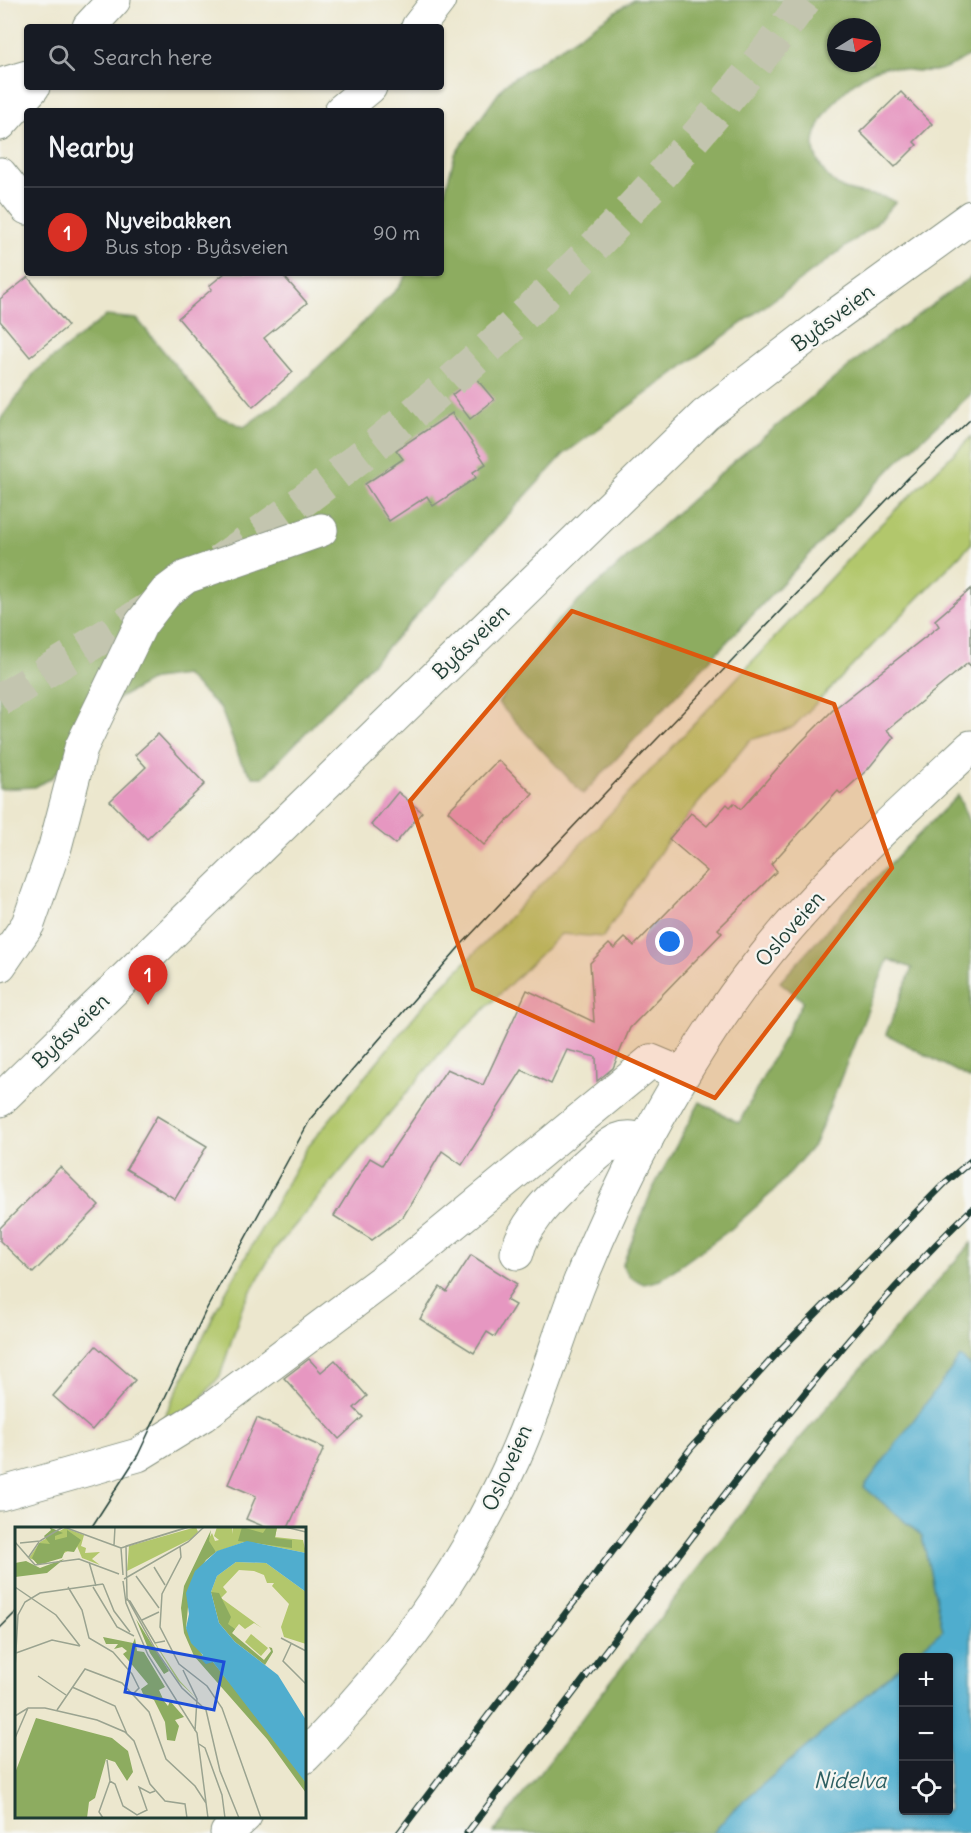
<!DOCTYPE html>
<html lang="en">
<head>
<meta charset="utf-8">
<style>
	body { margin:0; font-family:Delius,sans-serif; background:#20242c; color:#f1f3f6 }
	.controls { position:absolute; right:18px; bottom:18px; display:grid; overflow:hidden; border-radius:6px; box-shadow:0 2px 4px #0004 }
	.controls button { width:54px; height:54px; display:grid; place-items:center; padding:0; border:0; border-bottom:2px solid #363941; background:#171b24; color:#f1f3f6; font:30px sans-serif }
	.compass { position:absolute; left:827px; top:18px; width:54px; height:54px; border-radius:50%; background:#171b24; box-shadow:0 2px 4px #0004; rotate:79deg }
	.you { position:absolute; left:670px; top:942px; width:21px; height:21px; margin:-15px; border:4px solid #fff; border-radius:50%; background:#1a73e8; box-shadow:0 0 0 9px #1a73e833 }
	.badge { display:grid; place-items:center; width:39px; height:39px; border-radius:50%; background:#d93025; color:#fff; font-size:20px; font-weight:700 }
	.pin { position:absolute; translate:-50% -50px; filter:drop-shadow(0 2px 3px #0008) }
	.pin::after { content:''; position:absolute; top:32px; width:21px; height:18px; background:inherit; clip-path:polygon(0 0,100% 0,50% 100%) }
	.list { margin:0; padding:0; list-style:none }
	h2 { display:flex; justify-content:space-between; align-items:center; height:78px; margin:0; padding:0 24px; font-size:26px }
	h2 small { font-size:20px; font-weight:400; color:#9ea1a6 }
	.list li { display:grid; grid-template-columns:39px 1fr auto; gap:18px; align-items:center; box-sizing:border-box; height:90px; padding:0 24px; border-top:2px solid #363941 }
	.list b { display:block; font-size:22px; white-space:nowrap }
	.list p { margin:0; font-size:20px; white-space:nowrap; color:#9ea1a6 }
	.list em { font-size:20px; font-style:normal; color:#9ea1a6 }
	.icon { flex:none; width:33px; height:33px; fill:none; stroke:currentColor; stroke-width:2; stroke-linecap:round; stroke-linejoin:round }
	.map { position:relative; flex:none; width:971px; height:1833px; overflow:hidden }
	.search { position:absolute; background:#171b24; box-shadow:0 2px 4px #0004; left:24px; top:24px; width:420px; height:66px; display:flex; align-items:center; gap:15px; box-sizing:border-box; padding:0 21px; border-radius:6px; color:#9ea1a6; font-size:22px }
	.panel { position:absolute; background:#171b24; box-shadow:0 2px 4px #0004; left:24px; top:108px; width:420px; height:168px; border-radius:6px }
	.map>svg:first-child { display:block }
</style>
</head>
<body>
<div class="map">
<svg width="971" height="1833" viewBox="0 0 971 1833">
	<rect width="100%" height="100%" fill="#f6f6f2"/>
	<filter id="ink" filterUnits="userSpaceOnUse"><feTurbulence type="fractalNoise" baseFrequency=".0167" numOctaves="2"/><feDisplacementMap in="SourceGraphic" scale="12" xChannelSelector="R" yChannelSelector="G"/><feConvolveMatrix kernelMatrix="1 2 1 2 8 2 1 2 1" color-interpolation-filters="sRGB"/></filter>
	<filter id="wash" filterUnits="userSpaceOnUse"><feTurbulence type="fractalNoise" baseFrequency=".008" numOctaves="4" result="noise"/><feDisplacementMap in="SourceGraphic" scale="24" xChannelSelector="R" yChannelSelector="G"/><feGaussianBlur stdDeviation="1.35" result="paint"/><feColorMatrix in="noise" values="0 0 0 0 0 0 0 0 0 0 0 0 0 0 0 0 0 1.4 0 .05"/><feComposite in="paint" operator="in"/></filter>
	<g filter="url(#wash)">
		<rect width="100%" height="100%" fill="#ece7ce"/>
		<path fill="#b2c76c" stroke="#688250" stroke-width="1.5" d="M971 437V544L793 727 750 740 669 839 603 937 561 934 442 1051 275 1249 243 1305 220 1376 198 1402 154 1438 219 1304 308 1146 421 1008 605 819 881 524Z"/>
		<g fill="#8dac60" stroke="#56744a" stroke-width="1.5" fill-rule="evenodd">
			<path d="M633 0H971V54C947 70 937 74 907 70 901 69 891 66 885 67 857 71 806 123 815 153 819 167 829 181 842 188 858 196 879 192 895 202L875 225 563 455 383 652 263 777H253L241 762 221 709 185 675 154 679 119 698 53 777 35 787 0 789V420L35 372 106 316 137 319 217 416 244 427 293 392 399 287 408 273H441V206L455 154 505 84ZM836 27H872V63H836Z"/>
			<path d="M971 277V394L896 463 583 794 498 703 558 620 733 462 869 350Z"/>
			<path d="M958 795 971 827V1079L886 1034 912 968 888 959 815 1143 776 1189 731 1229 660 1280 644 1284 630 1277 622 1266 652 1190 700 1102 739 1123 803 1001 780 982 854 900Z"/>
			<path d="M971 1243V1366L960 1358 864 1487 922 1536 943 1630 911 1657 904 1658 903 1664 733 1810 713 1833H493L796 1443Z"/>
		</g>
		<path fill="#50adce" stroke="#387581" stroke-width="1.5" d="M960 1357 971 1366V1833H713L733 1810 903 1664 904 1810H948V1658L911 1657 943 1630 922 1536 864 1487Z"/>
		<g id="blocks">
			<g fill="#e697c1">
				<path d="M901 92 932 124 914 142 917 145 895 167 860 132Z"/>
				<path d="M225 273H281L307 303 264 338 293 372 253 407 178 318 212 289 209 286Z"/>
				<path d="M28 277 68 326 30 357 0 321V299Z"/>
				<path d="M475 377 494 400 470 419 452 395Z"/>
				<path d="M452 413 486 464 473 472 476 478 433 506 427 496 389 521 365 484 403 459 396 450Z"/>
				<path d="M971 589V667L968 663 887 730 894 737 868 769 841 794 838 791 771 864 777 871 718 929 722 933 630 1028 613 1068 597 1081 596 1057 567 1050 551 1084 522 1070 462 1165 442 1151 403 1217 372 1240 334 1216 370 1158 382 1165 447 1069 483 1085 527 990 594 1022 590 963 609 944 614 949 625 938 634 946 707 871 669 839 691 813 707 826 727 804 730 807 734 803 741 809 799 744 834 709 939 626 935 620Z"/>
				<path d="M158 734 205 784 147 839 110 801 146 767 135 755Z"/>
				<path d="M498 760 533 794 484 845 448 811Z"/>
				<path d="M398 792 422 812 395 844 371 825Z"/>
				<path d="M157 1116 207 1146 175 1199 126 1169Z"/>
				<path d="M60 1167 99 1206 33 1273 0 1241V1228Z"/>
				<path d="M471 1255 517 1284 506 1300 515 1305 495 1337 487 1332 474 1353 420 1319 440 1287 447 1292Z"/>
				<path d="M96 1346 135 1380 92 1430 53 1396Z"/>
				<path d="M309 1359 321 1372 335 1360 367 1396 354 1408 363 1417 339 1439 284 1378Z"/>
				<path d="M257 1418 324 1448 288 1528H267L246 1519 256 1496 228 1484Z"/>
			</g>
		</g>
	</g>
	<g filter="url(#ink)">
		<use href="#blocks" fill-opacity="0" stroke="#869281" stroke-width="1.5"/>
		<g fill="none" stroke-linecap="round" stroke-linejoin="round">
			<g stroke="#c3c5af" stroke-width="33" stroke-dasharray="33 16" stroke-linecap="butt">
				<path d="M219 561C439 410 647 215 805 0"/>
				<path d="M0 700 160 602"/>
			</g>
			<defs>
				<g id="minor">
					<path d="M89 27 114 0"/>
					<path d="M418 27 439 0"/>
					<path d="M0 85 27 77"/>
					<path d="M341 111 370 87"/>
					<path d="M0 124 33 87"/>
					<path d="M0 174 27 208"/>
					<path d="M0 965 28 924 55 847 81 748 141 624 166 592 186 577 321 530"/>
					<path d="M517 1253C520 1239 527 1228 536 1216 546 1201 602 1147 618 1140 628 1136 636 1138 646 1141"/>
					<path d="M0 1494 138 1455 203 1415 398 1269 651 1061 682 1074"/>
					<path d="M304 1757C396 1664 461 1576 515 1456 539 1402 556 1344 577 1289 597 1238 621 1186 647 1138 680 1077 716 1017 760 962 822 883 898 815 971 747"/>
					<path d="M227 1833 245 1816"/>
				</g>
				<path id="major" d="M0 1100 705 415 822 325 971 217"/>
			</defs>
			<use href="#minor" stroke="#869281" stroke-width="35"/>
			<use href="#major" stroke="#869281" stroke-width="35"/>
			<use href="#minor" stroke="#fff" stroke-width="33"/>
			<use href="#major" stroke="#fff" stroke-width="33"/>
			<g stroke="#1f3d34" stroke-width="1.5">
				<path d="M91 1528 138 1455 206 1310 311 1118 461 945 606 792 909 477 971 419"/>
				<path d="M0 1628 16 1612"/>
			</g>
			<defs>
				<g id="rail">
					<path d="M399 1833 691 1448 780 1350 946 1182 971 1161"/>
					<path d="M467 1833C542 1734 617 1636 692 1537 779 1424 868 1308 971 1210"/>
				</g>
			</defs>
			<use href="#rail" stroke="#1f3d34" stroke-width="7"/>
			<use href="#rail" stroke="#f6f6f2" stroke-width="4.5" stroke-dasharray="14" stroke-linecap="butt"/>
		</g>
	</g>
	<path fill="#de580e" fill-opacity="0.2" stroke="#de580e" stroke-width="4.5" stroke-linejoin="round" d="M572 611 834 704 892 868 715 1098 473 989 410 801Z"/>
	<g text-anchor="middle" stroke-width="4.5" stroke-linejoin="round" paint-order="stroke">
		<g font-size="21" fill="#1f3d34" stroke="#f6f6f2">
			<text transform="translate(833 318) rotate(-37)" y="7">Byåsveien</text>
			<text transform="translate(471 642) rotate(-44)" y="7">Byåsveien</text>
			<text transform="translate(790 929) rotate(-49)" y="7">Osloveien</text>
			<text transform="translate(71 1031) rotate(-44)" y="7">Byåsveien</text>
			<text transform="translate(507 1468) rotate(-66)" y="7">Osloveien</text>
		</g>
		<g font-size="22" font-style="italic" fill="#2e5f62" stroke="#f6f6f2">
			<text x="850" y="1788">Nidelva</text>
		</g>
	</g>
	<g transform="translate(15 1527)">
		<rect width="291" height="291" fill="#ece7ce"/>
		<path d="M181 0 183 5 176 12 112 44 114 19ZM202 0H217V7L218 0H258L262 1 260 10 288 13 291 26 232 14 201 25 192 15 197 6 200 14 204 13 199 9ZM50 1 69 8 66 19 71 21 70 26 85 25 77 32 85 38 67 31 62 19 29 37 14 31 25 15ZM221 35 251 36 291 65V117L269 110 266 100 274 77 257 59 259 56H252L249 48 239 44 224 43 208 60 212 65 206 71 247 101 239 96 230 102 224 97 217 106 196 65 202 49ZM124 91 165 154 181 171 163 154ZM236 107 253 121 246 129 230 115Z" fill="#b2c76c"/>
		<path d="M34 0 48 6 40 9V13L52 10V3L66 13 59 25 50 24 47 31 23 38 17 31 24 16 35 17 29 9 36 3ZM227 0 248 6 252 0H262L260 11 277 13V21L223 14ZM196 3 194 14 201 25 191 33 175 59 171 101 188 129 185 131 198 135 279 236 291 256V266L252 212 179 129 169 106 166 81 169 59ZM49 32 32 46 0 50V36L11 34 25 41ZM196 65 204 66 216 90 213 97 220 102 217 106 249 133 256 124 254 120 257 121 258 125 250 138 220 115 204 96ZM121 92 154 144 149 147 135 126ZM88 110 118 116 120 111 122 124 129 125 150 160 144 163 149 174 153 179 155 174 169 190 160 193 164 199 160 214 152 213 150 195 139 173 128 167 126 162 133 157 108 127 112 124 107 120 99 122 103 117H91ZM21 191 97 211 113 224 118 245 112 254 100 235 91 232 80 271 74 275 72 291H0V246Z" fill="#8dac60"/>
		<path d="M232 14 291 26V65L251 36 221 35 202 49 196 65 204 96 220 115 263 148 291 193V256L198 135 191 137 185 131 188 128 176 116 171 101 174 87 171 66 180 44 202 24Z" fill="#50adce"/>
		<path fill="none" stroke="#9aa390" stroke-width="1.5" d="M49 0 106 21M173 0 111 19 112 71 142 125 167 161 191 183 205 244 224 291M270 0 291 5M0 15 20 38 64 32 104 47M5 16 25 14 48 0M99 18 100 0M165 19 166 30 147 67 145 100 164 137 192 159 207 181 246 291M106 21 174 0M106 21 108 48M13 31 24 15M74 35 81 59M139 40 150 58M121 49 144 81M109 52 173 15 189 0M108 54 111 76 133 128 182 206 193 291M88 57 99 84 115 105M0 60 41 88 65 119M53 60 67 83 74 111 98 125 117 147 124 161 117 168M78 60 102 100 119 109M110 72 115 74 140 116 150 114M127 93 144 85M266 111 291 124M276 117 268 134 291 157M1 126 37 113 65 119M0 141 3 88 10 75 25 66 88 57M168 143 182 172 180 204M23 149 51 168M57 160 100 179 112 207M42 183 70 142 107 156 134 185 151 232 180 259 191 276M0 189 13 181H30L82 193 110 205 119 214 135 257 150 274 170 277 172 291M0 211 13 181M184 217 190 221 207 268 210 291M92 233 95 254M88 291 84 285 95 254 100 257 108 279 122 288 132 283 124 260 135 266 140 264"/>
		<path fill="#1d4ed8" fill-opacity="0.15" stroke="#1d4ed8" stroke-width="3" d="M119 118 209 135 199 183 110 165Z"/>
		<rect width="291" height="291" fill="none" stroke="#1f3d34" stroke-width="3"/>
	</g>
</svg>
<div class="controls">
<button>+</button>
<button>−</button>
<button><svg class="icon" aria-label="locate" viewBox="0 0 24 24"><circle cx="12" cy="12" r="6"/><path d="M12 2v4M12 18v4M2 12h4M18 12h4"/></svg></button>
</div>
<svg class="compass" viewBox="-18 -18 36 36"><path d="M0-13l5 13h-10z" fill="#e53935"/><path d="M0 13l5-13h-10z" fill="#9ea1a6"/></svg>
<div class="you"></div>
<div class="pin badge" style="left:148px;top:1005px">1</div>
<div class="search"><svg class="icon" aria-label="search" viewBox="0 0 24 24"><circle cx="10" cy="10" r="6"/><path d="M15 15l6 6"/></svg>Search here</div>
<section class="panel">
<h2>Nearby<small></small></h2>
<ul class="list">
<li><span class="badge">1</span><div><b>Nyveibakken</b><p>Bus stop · Byåsveien</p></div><em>90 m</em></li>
</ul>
</section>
</div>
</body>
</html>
